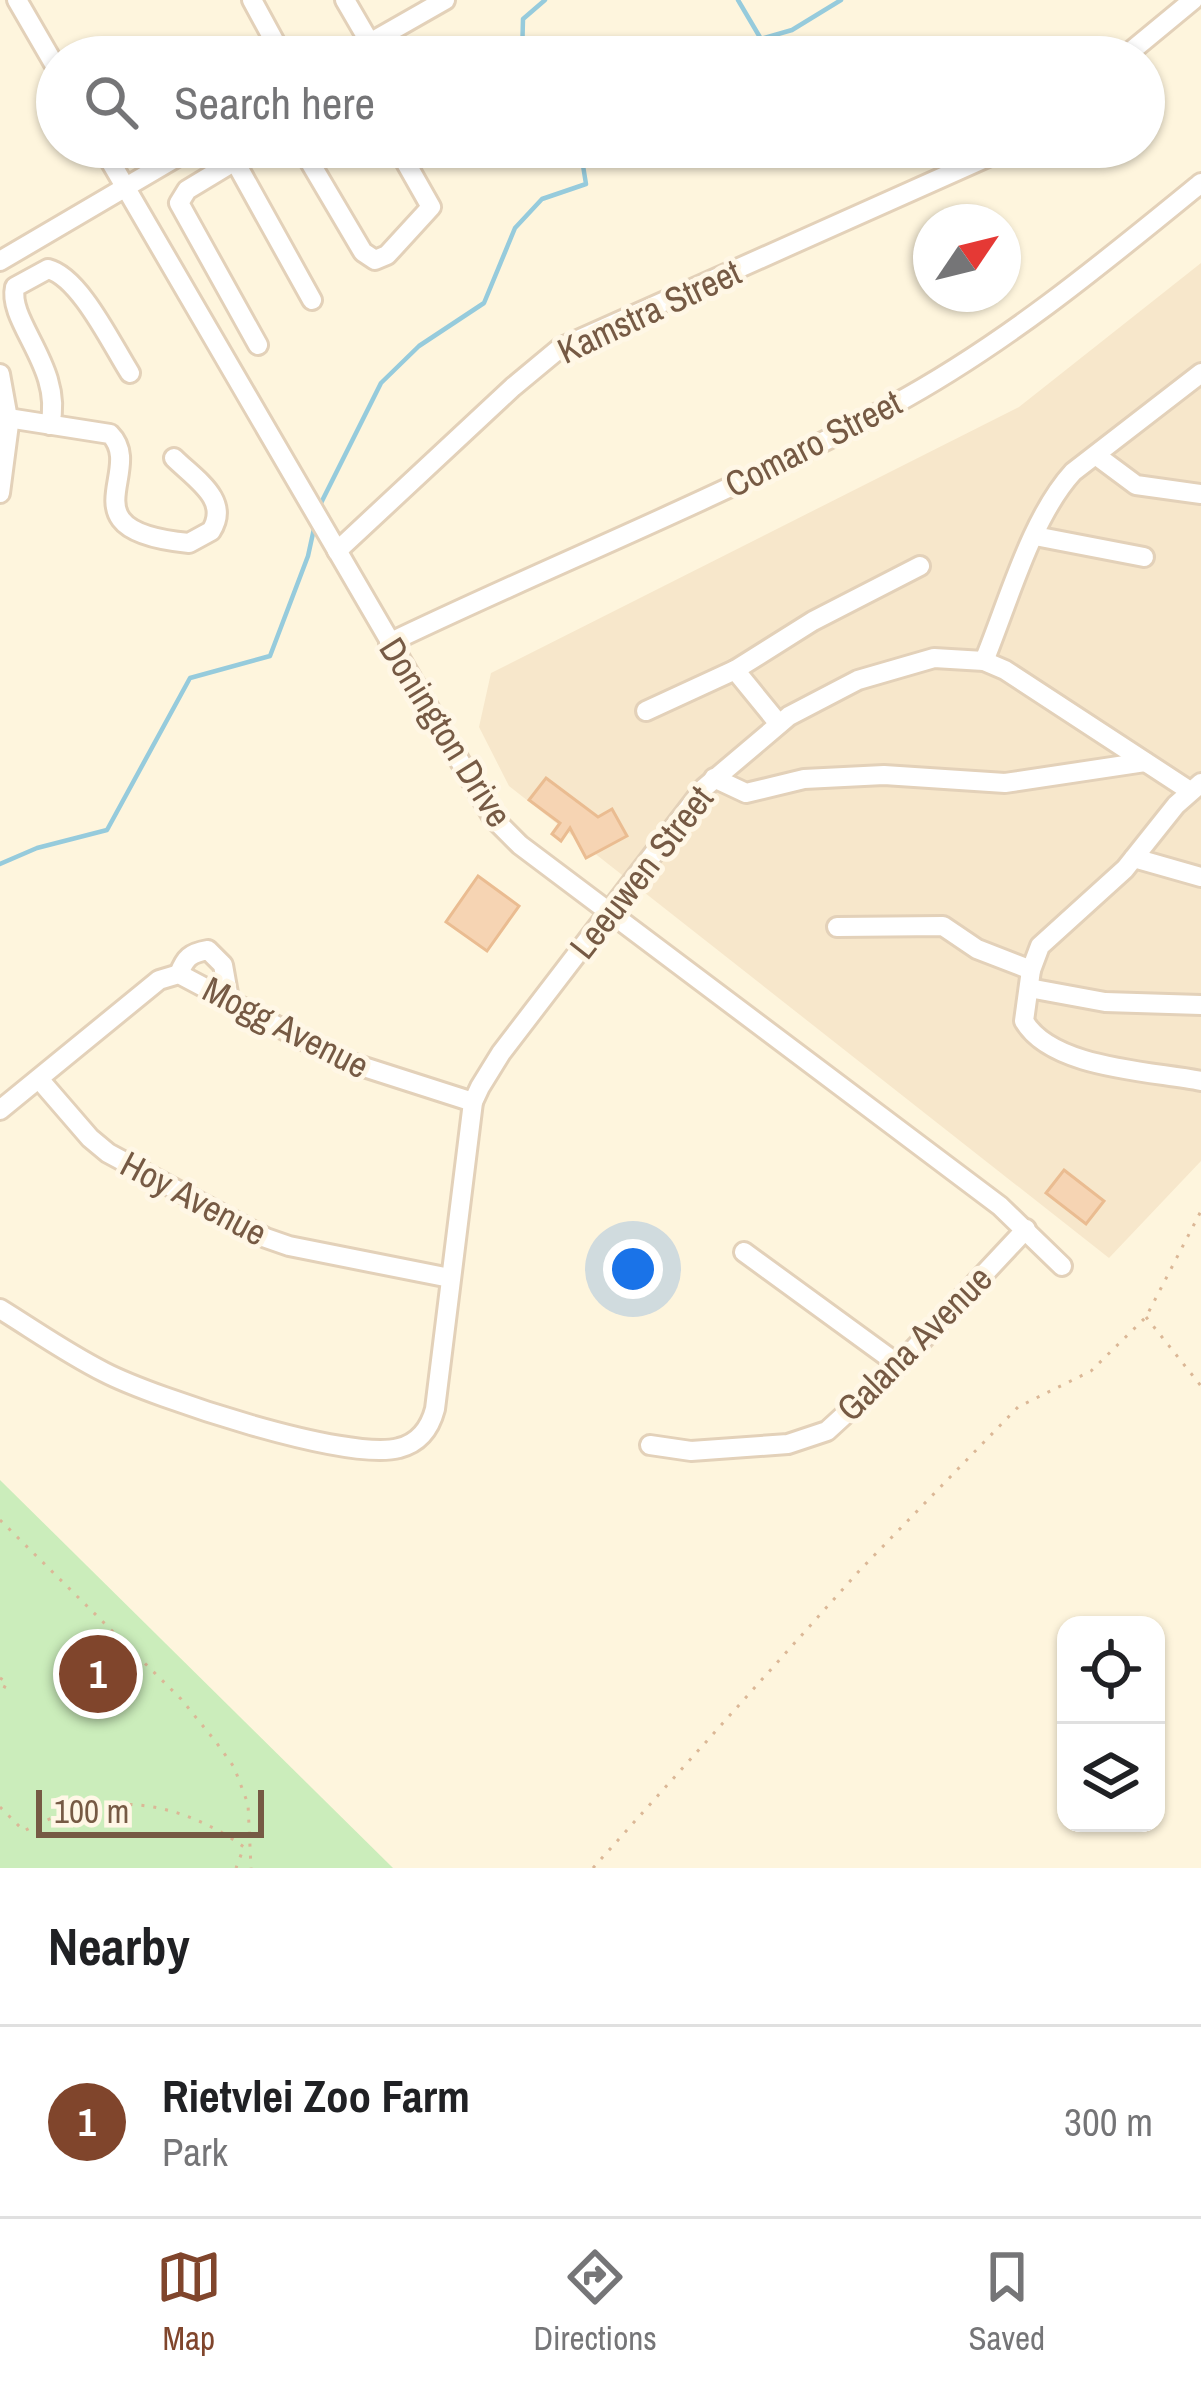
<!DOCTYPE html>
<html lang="en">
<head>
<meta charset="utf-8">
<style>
	body { margin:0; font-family:"Archivo Narrow",sans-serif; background:#f6f6f6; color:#202124 }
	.controls { position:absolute; right:36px; bottom:36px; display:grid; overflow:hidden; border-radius:24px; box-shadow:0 3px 9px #0004 }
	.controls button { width:108px; height:108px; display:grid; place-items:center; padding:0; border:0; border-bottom:3px solid #e0e0e0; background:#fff; color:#202124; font:60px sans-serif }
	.compass { position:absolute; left:913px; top:204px; width:108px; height:108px; border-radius:50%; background:#fff; box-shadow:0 3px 9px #0004; rotate:55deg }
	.scale { position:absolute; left:36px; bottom:30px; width:228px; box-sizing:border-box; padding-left:12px; border:6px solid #765a44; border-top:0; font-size:33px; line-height:42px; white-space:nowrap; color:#765a44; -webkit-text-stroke:9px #fff7e6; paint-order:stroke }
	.you { position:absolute; left:633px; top:1269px; width:42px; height:42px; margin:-30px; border:9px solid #fff; border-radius:50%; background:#1a73e8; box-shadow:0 0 0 18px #1a73e833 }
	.badge { display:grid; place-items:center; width:78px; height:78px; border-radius:50%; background:#80452c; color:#fff; font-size:39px; font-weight:700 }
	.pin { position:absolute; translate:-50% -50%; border:6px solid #fff; box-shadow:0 3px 12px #0006 }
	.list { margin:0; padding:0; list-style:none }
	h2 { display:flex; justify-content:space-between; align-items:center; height:156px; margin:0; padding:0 48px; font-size:51px }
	h2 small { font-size:39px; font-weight:400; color:#757577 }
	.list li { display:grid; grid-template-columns:78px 1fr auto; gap:36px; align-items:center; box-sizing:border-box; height:192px; padding:0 48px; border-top:3px solid #e0e0e0 }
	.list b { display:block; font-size:45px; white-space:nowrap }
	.list p { margin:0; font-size:39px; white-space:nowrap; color:#757577 }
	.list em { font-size:39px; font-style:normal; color:#757577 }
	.icon { flex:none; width:66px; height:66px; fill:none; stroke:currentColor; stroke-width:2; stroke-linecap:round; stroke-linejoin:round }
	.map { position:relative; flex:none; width:1201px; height:1868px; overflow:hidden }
	.search { position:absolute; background:#fff; box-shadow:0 3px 9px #0004; left:36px; right:36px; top:36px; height:132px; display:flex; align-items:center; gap:30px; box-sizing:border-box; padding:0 42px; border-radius:66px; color:#757577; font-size:45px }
	.sheet { height:348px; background:#fff }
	nav { display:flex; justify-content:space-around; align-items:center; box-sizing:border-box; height:168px; border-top:3px solid #e0e0e0; background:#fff; font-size:33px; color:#757577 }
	nav a { display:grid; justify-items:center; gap:6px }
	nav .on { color:#80452c }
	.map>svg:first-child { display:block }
</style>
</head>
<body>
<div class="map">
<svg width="1201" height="1868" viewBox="0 0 1201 1868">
	<rect width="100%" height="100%" fill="#fef5dd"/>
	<path fill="#f7e7cb" d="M1201 263V1161L1109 1258 509 786 479 727 491 673 1019 407Z"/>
	<path fill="#cbedbb" d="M0 1480 393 1868H0Z"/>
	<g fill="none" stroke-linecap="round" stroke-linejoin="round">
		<g stroke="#96cbdc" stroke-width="4.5">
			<path d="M738 0 761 39 792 30 841 0"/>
			<path d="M522 57 523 19 545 0"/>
			<path d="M319 507 381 383 419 346 484 303 515 228 542 199 586 184 580 147"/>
			<path d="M0 864 37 848 107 830 190 678 270 656 308 556 315 524"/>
		</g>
	</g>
	<g fill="#f6d4b3" stroke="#eabc91" stroke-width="3">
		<path d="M546 778 598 817 612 809 627 836 586 858 570 828 561 841 552 834 560 823 529 800Z"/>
		<path d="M478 876 519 906 487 951 446 922Z"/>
		<path d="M1064 1170 1104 1201 1086 1224 1046 1193Z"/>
	</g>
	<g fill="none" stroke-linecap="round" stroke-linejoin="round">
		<defs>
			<g id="minor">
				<path d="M17 0 57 69"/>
				<path d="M252 0 283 57"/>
				<path d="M345 0 370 43"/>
				<path d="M345 57 445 0"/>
				<path d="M1124 57 1193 0"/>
				<path d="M102 147 493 818 520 845 1000 1206 1062 1266"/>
				<path d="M227 147 312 300"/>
				<path d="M301 147 363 252 375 260 387 255 431 207 397 147"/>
				<path d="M235 161 187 190 179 203 258 345"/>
				<path d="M0 261 194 147"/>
				<path d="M0 374 9 424 0 493"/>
				<path d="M8 418 110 434C147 471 61 531 189 543L211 531C231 500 195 479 174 458"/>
				<path d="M50 425C64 368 7 322 15 287L48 269C80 277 112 345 130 373"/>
				<path d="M1097 456 1136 485 1201 494"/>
				<path d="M1035 536 1144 557"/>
				<path d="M337 551 513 387 560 348 1010 147"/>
				<path d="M389 643C555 563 729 495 891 406 1004 345 1102 264 1201 183"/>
				<path d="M984 661C1008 603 1031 518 1073 472L1201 373"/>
				<path d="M646 711 735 670"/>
				<path d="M779 724 735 670 813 621 920 566"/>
				<path d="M714 778 746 793 804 779 884 775 1005 783 1145 762"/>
				<path d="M1201 783 1176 805 1125 869 1040 946 1031 970 1024 1021C1052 1069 1152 1071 1201 1081"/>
				<path d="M1134 858 1201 877"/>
				<path d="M837 927 943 926 977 949 1031 970"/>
				<path d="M179 974C185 958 190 953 208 950L223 965 229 999"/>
				<path d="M1029 988 1105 1002 1201 1005"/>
				<path d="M39 1079 90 1138 108 1153 266 1238 289 1246 450 1278"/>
				<path d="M0 1110 159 980 179 974 339 1059 473 1102"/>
				<path d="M744 1252 899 1365"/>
				<path d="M0 1309C34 1330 68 1354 104 1372 154 1398 348 1462 399 1448 419 1443 430 1428 435 1409L473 1102 480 1087 501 1053 704 788 789 716 858 680 934 658 984 661 1005 670 1190 791"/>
				<path d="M650 1445 691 1451 788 1444 827 1431 899 1365 1026 1229"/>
			</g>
		</defs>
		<use href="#minor" stroke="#e3d1b9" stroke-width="24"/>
		<g stroke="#dbb796" stroke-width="3" stroke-dasharray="3 9" stroke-linecap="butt">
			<path d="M1146 1317 1201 1386"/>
			<path d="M0 1520 181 1699 216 1742 234 1767 248 1804 251 1868"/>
			<path d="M0 1678 7 1682 0 1696"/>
			<path d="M0 1807 24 1831C100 1790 174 1797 244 1847L236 1868"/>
			<path d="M593 1868 860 1570 1018 1407 1091 1371 1146 1317 1201 1211"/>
		</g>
		<use href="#minor" stroke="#fff" stroke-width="18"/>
	</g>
	<g text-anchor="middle" stroke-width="10" stroke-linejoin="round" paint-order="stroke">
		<g font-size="36" fill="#765a44" stroke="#fff7e6">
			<text transform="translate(649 311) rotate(-25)" y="13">Kamstra Street</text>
			<text transform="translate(813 443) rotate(-27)" y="13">Comaro Street</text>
			<text transform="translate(446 732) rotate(58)" y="13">Donington Drive</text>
			<text transform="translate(641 872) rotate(-52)" y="13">Leeuwen Street</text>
			<text transform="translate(286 1027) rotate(27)" y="13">Mogg Avenue</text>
			<text transform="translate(194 1198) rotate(28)" y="13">Hoy Avenue</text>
			<text transform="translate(914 1343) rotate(-45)" y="13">Galana Avenue</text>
		</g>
	</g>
</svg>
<div class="controls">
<button><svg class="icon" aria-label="locate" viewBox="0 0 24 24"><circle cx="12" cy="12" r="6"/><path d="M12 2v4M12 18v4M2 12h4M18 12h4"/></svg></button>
<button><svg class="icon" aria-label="layers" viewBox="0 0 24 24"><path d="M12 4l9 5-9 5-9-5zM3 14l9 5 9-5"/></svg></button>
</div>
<svg class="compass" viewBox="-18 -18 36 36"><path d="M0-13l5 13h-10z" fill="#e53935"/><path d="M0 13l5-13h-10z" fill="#757577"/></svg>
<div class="scale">100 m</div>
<div class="you"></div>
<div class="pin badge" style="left:98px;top:1674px">1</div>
<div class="search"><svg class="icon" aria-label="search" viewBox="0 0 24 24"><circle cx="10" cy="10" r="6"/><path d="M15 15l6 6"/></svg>Search here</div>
</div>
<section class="sheet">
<h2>Nearby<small></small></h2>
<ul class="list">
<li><span class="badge">1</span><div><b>Rietvlei Zoo Farm</b><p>Park</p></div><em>300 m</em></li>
</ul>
</section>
<nav>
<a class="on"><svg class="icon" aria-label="map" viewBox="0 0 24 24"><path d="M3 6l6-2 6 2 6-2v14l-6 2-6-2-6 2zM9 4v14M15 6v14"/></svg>Map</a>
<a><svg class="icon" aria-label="directions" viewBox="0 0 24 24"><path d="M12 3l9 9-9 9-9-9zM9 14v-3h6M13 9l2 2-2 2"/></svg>Directions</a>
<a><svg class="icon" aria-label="saved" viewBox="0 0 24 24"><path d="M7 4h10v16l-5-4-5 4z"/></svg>Saved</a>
</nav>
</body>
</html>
